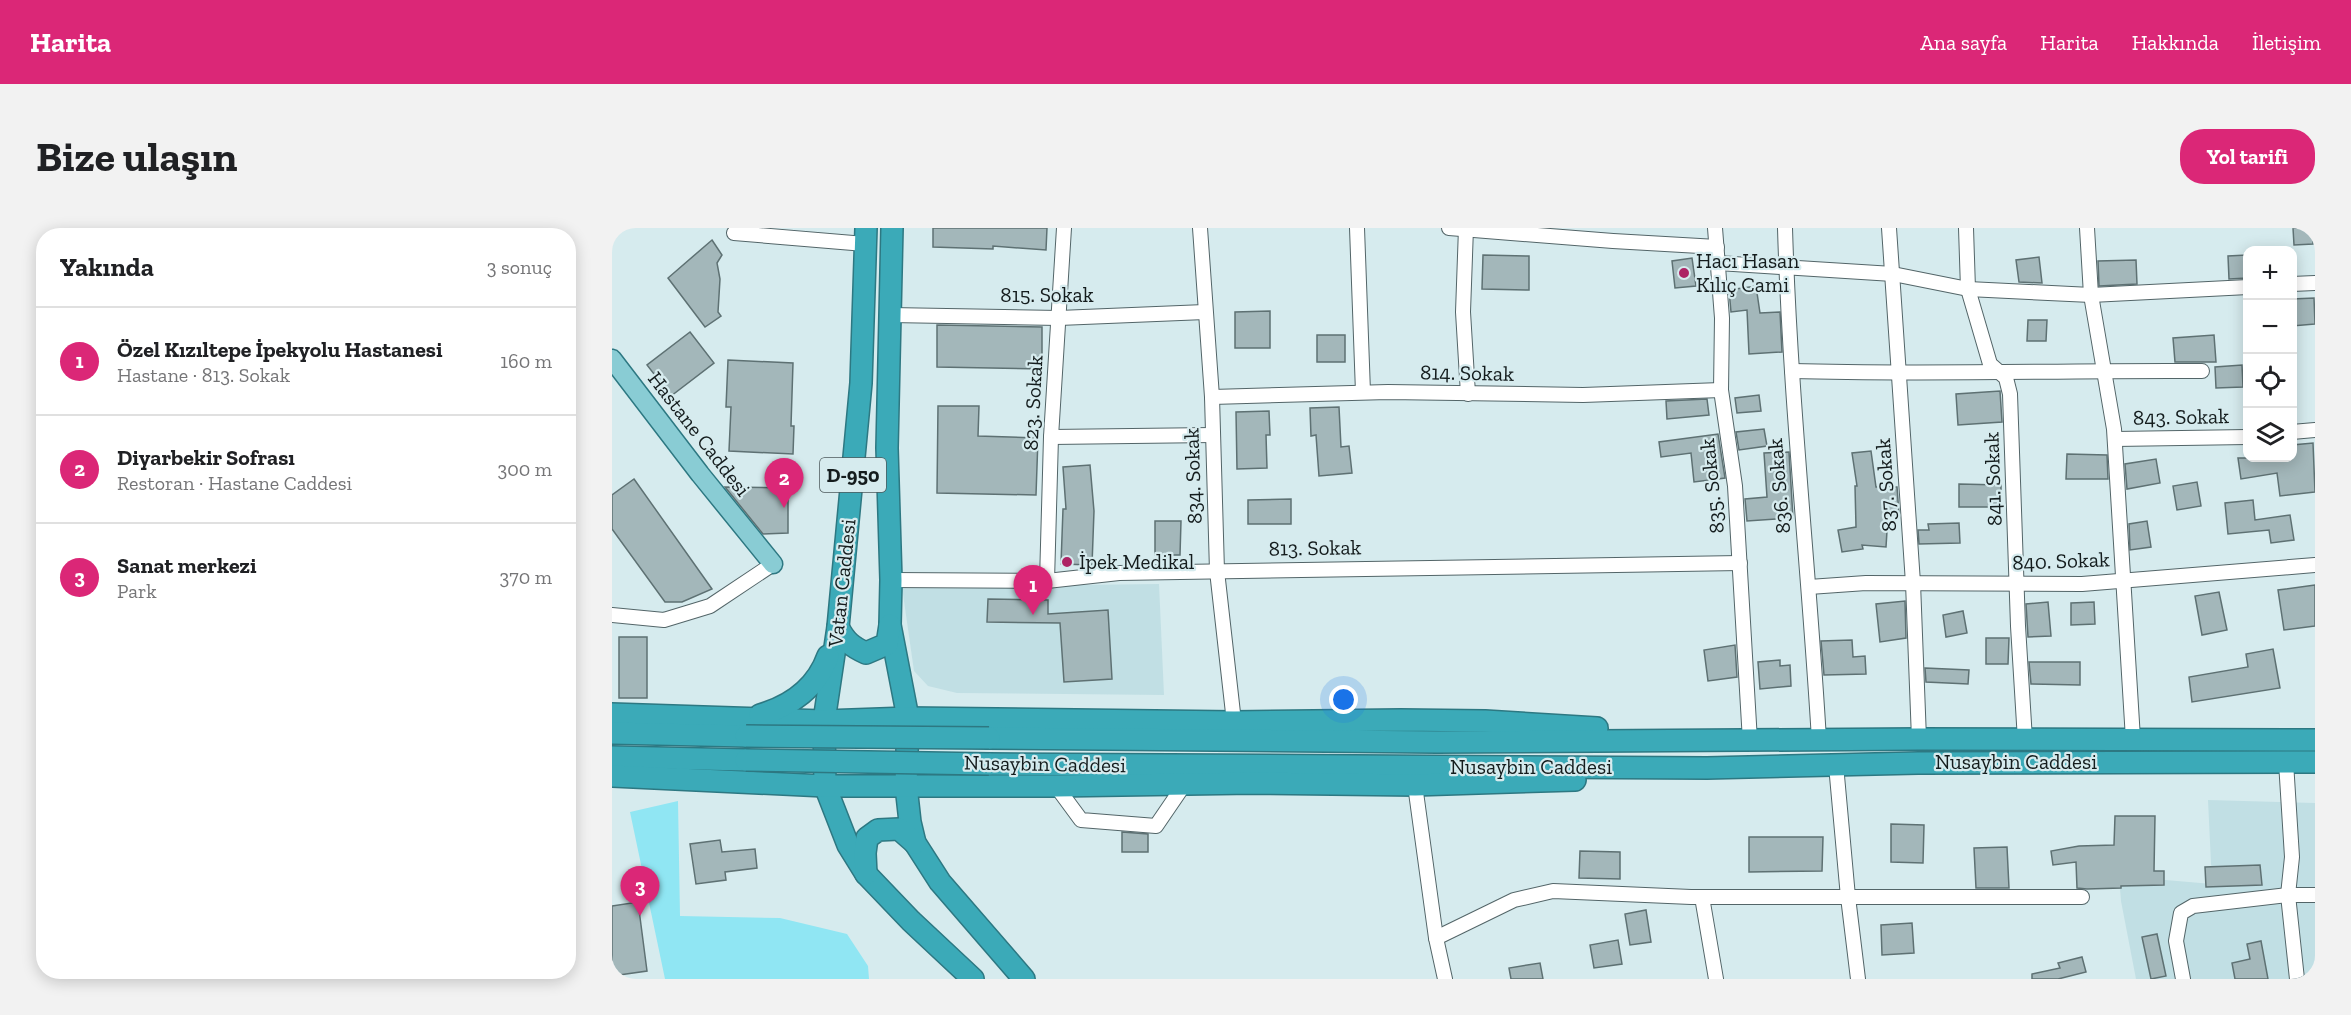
<!DOCTYPE html>
<html lang="tr">
<head>
<meta charset="utf-8">
<style>
	body { margin:0; font-family:"Zilla Slab",serif; background:#f2f2f2; color:#202124 }
	.controls { position:absolute; right:18px; top:18px; display:grid; overflow:hidden; border-radius:12px; box-shadow:0 3px 15px #0003 }
	.controls button { width:54px; height:54px; display:grid; place-items:center; padding:0; border:0; border-bottom:2px solid #e0e0e0; background:#fff; color:#202124; font:30px sans-serif }
	.you { position:absolute; left:732px; top:472px; width:21px; height:21px; margin:-15px; border:4px solid #fff; border-radius:50%; background:#1a73e8; box-shadow:0 0 0 9px #1a73e833 }
	.badge { display:grid; place-items:center; width:39px; height:39px; border-radius:50%; background:#db2777; color:#fff; font-size:20px; font-weight:700 }
	.pin { position:absolute; translate:-50% -50px; filter:drop-shadow(0 2px 3px #0008) }
	.pin::after { content:''; position:absolute; top:32px; width:21px; height:18px; background:inherit; clip-path:polygon(0 0,100% 0,50% 100%) }
	.list { margin:0; padding:0; list-style:none }
	h2 { display:flex; justify-content:space-between; align-items:center; height:78px; margin:0; padding:0 24px; font-size:26px }
	h2 small { font-size:20px; font-weight:400; color:#757577 }
	.list li { display:grid; grid-template-columns:39px 1fr auto; gap:18px; align-items:center; box-sizing:border-box; height:108px; padding:0 24px; border-top:2px solid #e0e0e0 }
	.list b { display:block; font-size:22px; white-space:nowrap }
	.list p { margin:0; font-size:20px; white-space:nowrap; color:#757577 }
	.list em { font-size:20px; font-style:normal; color:#757577 }
	.icon { flex:none; width:33px; height:33px; fill:none; stroke:currentColor; stroke-width:2; stroke-linecap:round; stroke-linejoin:round }
	.map { position:relative; flex:none; width:1703px; height:751px; overflow:hidden; border-radius:24px }
	header { display:flex; align-items:center; gap:36px; box-sizing:border-box; height:84px; padding:0 30px; background:#db2777; color:#fff }
	header strong { font-size:28px }
	nav { display:flex; gap:33px; margin-inline-start:auto; font-size:21px }
	.intro { display:flex; align-items:center; justify-content:space-between; box-sizing:border-box; height:144px; padding:0 36px }
	h1 { margin:0; font-size:42px }
	.button { padding:15px 27px; border-radius:24px; background:#db2777; color:#fff; font-size:21px; font-weight:700 }
	main { display:flex; gap:36px; padding:0 36px }
	aside { flex:1; background:#fff; border-radius:24px; box-shadow:0 3px 15px #0003 }
	.map>svg:first-child { display:block }
</style>
</head>
<body>
<header>
<strong>Harita</strong>
<nav><a>Ana sayfa</a><a>Harita</a><a>Hakkında</a><a>İletişim</a></nav>
</header>
<div class="intro"><h1>Bize ulaşın</h1><a class="button">Yol tarifi</a></div>
<main>
<aside>
<h2>Yakında<small>3 sonuç</small></h2>
<ul class="list">
<li><span class="badge">1</span><div><b>Özel Kızıltepe İpekyolu Hastanesi</b><p>Hastane · 813. Sokak</p></div><em>160 m</em></li>
<li><span class="badge">2</span><div><b>Diyarbekir Sofrası</b><p>Restoran · Hastane Caddesi</p></div><em>300 m</em></li>
<li><span class="badge">3</span><div><b>Sanat merkezi</b><p>Park</p></div><em>370 m</em></li>
</ul>
</aside>
<div class="map">
<svg width="1703" height="751" viewBox="0 0 1703 751">
	<rect width="100%" height="100%" fill="#d6ebee"/>
	<g fill="#c1dfe4">
		<path d="M547 356 552 467 345 465 316 458 302 443 290 359Z"/>
		<path d="M1596 572 1703 575V751H1524L1509 673 1507 648 1600 656Z"/>
	</g>
	<path fill="#90e6f3" d="M66 573 68 688 168 690 235 706 256 738 257 751H53L18 584Z"/>
	<g fill="#a3b7ba" stroke="#5e7173" stroke-width="1.5">
		<path d="M321 0H435L434 22 381 18V21L321 19Z"/>
		<path d="M1681 0H1701V16L1682 17Z"/>
		<path d="M100 12 110 27 105 35 108 51 106 84 109 88 93 99 56 50Z"/>
		<path d="M871 27 917 28V62L870 61Z"/>
		<path d="M1635 27V50L1617 51 1616 28Z"/>
		<path d="M1427 29 1430 55 1407 54 1404 32Z"/>
		<path d="M1080 30 1084 58 1063 60 1060 33Z"/>
		<path d="M1524 32 1525 56 1487 58 1486 33Z"/>
		<path d="M1144 58 1148 85 1168 84 1170 124 1137 126 1135 82 1119 84 1117 62Z"/>
		<path d="M1702 70 1703 96 1680 98V71Z"/>
		<path d="M658 83V120H623V84Z"/>
		<path d="M1416 92H1435L1434 113H1415Z"/>
		<path d="M325 97 430 99V141L325 139Z"/>
		<path d="M78 104 102 135 59 168 35 137Z"/>
		<rect x="705" y="107" width="28" height="27"/>
		<path d="M1602 107 1604 134H1563L1561 110Z"/>
		<path d="M116 132 181 135 179 198H182L181 226 117 223 119 179H114Z"/>
		<path d="M1630 137 1631 159 1604 160 1603 139Z"/>
		<path d="M1388 163 1390 194 1346 197 1344 166Z"/>
		<path d="M1147 167 1149 183 1125 185 1123 170Z"/>
		<path d="M1095 171 1097 187 1055 191 1054 173Z"/>
		<path d="M326 178H367L366 208 426 210 424 267 325 265Z"/>
		<path d="M727 179 729 219 737 218 740 245 707 248 704 207 699 208 698 180Z"/>
		<path d="M657 183 658 207H654L655 240 625 241 624 184Z"/>
		<path d="M1152 201 1155 218 1127 222 1124 204Z"/>
		<path d="M1106 206 1113 250 1082 254 1079 225 1049 229 1047 214Z"/>
		<path d="M1701 215 1703 264 1668 268 1665 245 1629 251 1626 230H1680V217Z"/>
		<path d="M1259 223 1264 259H1285L1287 286 1276 287 1274 319 1250 317 1251 321 1230 324 1226 302 1244 299 1243 258H1245L1240 225Z"/>
		<path d="M1177 224 1181 290 1135 293 1133 271 1155 269 1152 225Z"/>
		<path d="M1455 226 1495 227 1496 251H1454Z"/>
		<path d="M1544 231 1548 255 1515 261 1513 236Z"/>
		<path d="M478 237 482 283 480 337 449 336 451 281H454L451 239Z"/>
		<path d="M22 251 100 361 70 374H53L0 301V267Z"/>
		<path d="M1585 254 1589 278 1565 282 1561 258Z"/>
		<path d="M1347 256 1389 257V279H1347Z"/>
		<path d="M113 259 176 260V305L151 306Z"/>
		<path d="M679 271V296H636V272Z"/>
		<path d="M1641 272 1643 292 1678 287 1682 312 1659 315 1657 302 1616 306 1613 275Z"/>
		<path d="M543 293H569L568 327H543Z"/>
		<path d="M1535 293 1539 319 1518 322 1517 296Z"/>
		<path d="M1347 295 1348 315 1307 316 1306 302H1317L1316 296Z"/>
		<path d="M1703 357V398L1672 402 1666 362Z"/>
		<path d="M1607 364 1615 402 1590 407 1583 368Z"/>
		<path d="M376 371 436 372V386L496 382 500 451 452 454 448 395 375 394Z"/>
		<path d="M1293 373 1294 410 1268 414 1264 376Z"/>
		<path d="M1436 374 1439 408 1416 409 1414 376Z"/>
		<path d="M1482 374 1483 396 1459 397V375Z"/>
		<path d="M1351 383 1355 405 1334 409 1331 387Z"/>
		<rect x="7" y="409" width="28" height="61"/>
		<path d="M1374 410H1397L1396 436H1374Z"/>
		<path d="M1240 412 1241 429 1253 428 1254 446 1212 447 1209 413Z"/>
		<path d="M1123 417 1125 449 1096 453 1092 422Z"/>
		<path d="M1661 421 1668 460 1580 474 1577 449 1636 439 1634 426Z"/>
		<path d="M1168 432V438L1178 437 1179 458 1148 461 1146 434Z"/>
		<path d="M1417 434H1468V457L1419 456Z"/>
		<path d="M1313 440 1357 442 1356 456 1314 454Z"/>
		<path d="M1503 588H1543L1542 643H1552V657L1509 658V660L1475 661 1465 660 1464 634 1441 637 1439 623 1467 618 1502 617Z"/>
		<path d="M1279 596 1312 597 1311 635 1279 634Z"/>
		<path d="M510 604 536 606V624H510Z"/>
		<path d="M1137 609H1211L1210 643 1137 644Z"/>
		<path d="M108 612 110 624 143 621 145 640 113 644 114 652 84 656 78 616Z"/>
		<path d="M1395 619 1397 660H1364L1362 620Z"/>
		<path d="M968 623 1008 624V651L967 650Z"/>
		<path d="M1648 637 1650 657 1594 659 1593 639Z"/>
		<path d="M26 674 35 743 0 748V678Z"/>
		<path d="M1034 682 1039 714 1018 717 1013 686Z"/>
		<path d="M1300 695 1302 725 1270 727 1269 697Z"/>
		<path d="M1545 706 1554 748 1539 751 1530 709Z"/>
		<path d="M1006 712 1010 736 982 740 978 717Z"/>
		<path d="M1649 713 1656 751H1623L1620 735 1638 731 1635 716Z"/>
		<path d="M1470 729 1474 744 1446 751H1420V746L1448 740 1446 735Z"/>
		<path d="M928 735 931 751H899L897 740Z"/>
	</g>
	<g fill="none" stroke-linecap="round" stroke-linejoin="round">
		<defs>
			<g id="minor">
				<path d="M588 0 600 169 605 343 622 494"/>
				<path d="M745 0 751 164"/>
				<path d="M837 0 1001 13 1105 19"/>
				<path d="M854 0 851 84 856 166"/>
				<path d="M1103 0 1110 90 1109 162 1123 258 1138 513"/>
				<path d="M1173 0C1178 171 1197 341 1207 512"/>
				<path d="M1277 0 1301 355 1307 511"/>
				<path d="M1354 0 1356 61 1378 136 1394 150 1398 166 1406 398 1413 512"/>
				<path d="M1475 0 1479 67 1502 201 1521 511"/>
				<path d="M122 5 253 16"/>
				<path d="M1106 35 1281 46 1356 61 1479 67 1636 59"/>
				<path d="M1680 56 1703 55"/>
				<path d="M278 87 447 90 593 84"/>
				<path d="M1180 143C1316 147 1453 142 1590 143"/>
				<path d="M600 169 776 164 971 167 1109 162"/>
				<path d="M1680 204 1703 202"/>
				<path d="M439 209 601 207"/>
				<path d="M1503 211 1636 209"/>
				<path d="M279 352 435 353 507 345 1128 335"/>
				<path d="M435 353 439 209 452 0"/>
				<path d="M1197 359 1254 355 1470 356 1703 337"/>
				<path d="M0 387 52 392 98 378 161 336"/>
				<path d="M1674 534 1680 629 1676 667 1685 751"/>
				<path d="M1224 537 1236 669 1246 751"/>
				<path d="M803 557 824 710 833 751"/>
				<path d="M444 558 469 592 544 598 572 557"/>
				<path d="M1090 669 1104 751"/>
				<path d="M824 710 902 672 941 663 1079 669H1470"/>
				<path d="M1571 751 1564 713 1569 685 1581 678 1676 667H1703"/>
			</g>
			<path id="major" d="M0 131 88 246 161 336"/>
			<g id="highway">
				<path d="M254 0 249 155 226 399 212 493 213 558 236 617 254 646 299 693 361 751"/>
				<path d="M280 0 275 220 279 352 278 397 296 490 294 558 298 594 303 615 328 654 412 751"/>
				<path d="M226 399C233 413 240 419 254 425L275 416 278 397"/>
				<path d="M0 486 212 493 296 490 622 494 789 492 873 493 985 500"/>
				<path d="M148 487C179 478 205 459 216 428"/>
				<path d="M0 505 134 508"/>
				<path d="M377 510 825 514 1307 511 1703 512"/>
				<path d="M0 529 134 532"/>
				<path d="M377 536 1095 540 1306 535 1703 534"/>
				<path d="M0 548 213 558H444L641 555 803 557 963 552"/>
				<path d="M254 646 253 625 255 610 266 602 287 601 303 615"/>
			</g>
		</defs>
		<use href="#minor" stroke="#536568" stroke-width="16"/>
		<use href="#major" stroke="#2d7882" stroke-width="21"/>
		<use href="#highway" stroke="#2d7882" stroke-width="24"/>
		<use href="#minor" stroke="#fff" stroke-width="14"/>
		<use href="#major" stroke="#89ccd4" stroke-width="18"/>
		<use href="#highway" stroke="#3baab8" stroke-width="21"/>
		<defs>
			<g id="highway-bridge">
				<path d="M134 508 377 510"/>
				<path d="M134 532 377 536"/>
			</g>
		</defs>
		<use href="#highway-bridge" stroke="#2d7882" stroke-width="24" stroke-linecap="butt"/>
		<use href="#highway-bridge" stroke="#3baab8" stroke-width="21"/>
	</g>
	<g fill="#ad2364" stroke="#d6ebee" stroke-width="2">
		<circle cx="1072" cy="45" r="6"/>
		<circle cx="455" cy="334" r="6"/>
	</g>
	<g text-anchor="middle" stroke-width="4.5" stroke-linejoin="round" paint-order="stroke">
		<rect fill="#d6ebee" stroke="#4e5a5c" stroke-width="1.5" x="208" y="230" width="66" height="34" rx="4.5"/>
		<g font-size="20" font-weight="bold" fill="#141c1d">
			<text x="241" y="254">D-950</text>
		</g>
		<g font-size="21" fill="#141c1d" stroke="#d6ebee" text-anchor="start">
			<text x="1084" y="40">Hacı Hasan<tspan x="1084" dy="24">Kılıç Cami</tspan></text>
			<text x="467" y="341">İpek Medikal</text>
		</g>
		<g font-size="21" fill="#141c1d" stroke="#d6ebee">
			<text x="435" y="74">815. Sokak</text>
			<text transform="translate(855 145) rotate(1)" y="7">814. Sokak</text>
			<text transform="translate(421 175) rotate(-87)" y="7">823. Sokak</text>
			<text transform="translate(1569 189) rotate(-1)" y="7">843. Sokak</text>
			<text transform="translate(87 206) rotate(52)" y="7">Hastane Caddesi</text>
			<text transform="translate(581 248) rotate(-92)" y="7">834. Sokak</text>
			<text transform="translate(1381 251) rotate(-92)" y="7">841. Sokak</text>
			<text transform="translate(1274 257) rotate(-94)" y="7">837. Sokak</text>
			<text transform="translate(1100 258) rotate(-96)" y="7">835. Sokak</text>
			<text transform="translate(1167 258) rotate(-95)" y="7">836. Sokak</text>
			<text transform="translate(703 320) rotate(-1)" y="7">813. Sokak</text>
			<text transform="translate(1449 333) rotate(-2)" y="7">840. Sokak</text>
			<text transform="translate(230 355) rotate(-84)" y="7">Vatan Caddesi</text>
			<text x="1404" y="541">Nusaybin Caddesi</text>
			<text transform="translate(433 536) rotate(1)" y="7">Nusaybin Caddesi</text>
			<text x="919" y="546">Nusaybin Caddesi</text>
		</g>
	</g>
</svg>
<div class="controls">
<button>+</button>
<button>−</button>
<button><svg class="icon" aria-label="locate" viewBox="0 0 24 24"><circle cx="12" cy="12" r="6"/><path d="M12 2v4M12 18v4M2 12h4M18 12h4"/></svg></button>
<button><svg class="icon" aria-label="layers" viewBox="0 0 24 24"><path d="M12 4l9 5-9 5-9-5zM3 14l9 5 9-5"/></svg></button>
</div>
<div class="you"></div>
<div class="pin badge" style="left:421px;top:387px">1</div>
<div class="pin badge" style="left:172px;top:280px">2</div>
<div class="pin badge" style="left:28px;top:688px">3</div>
</div>
</main>
</body>
</html>
